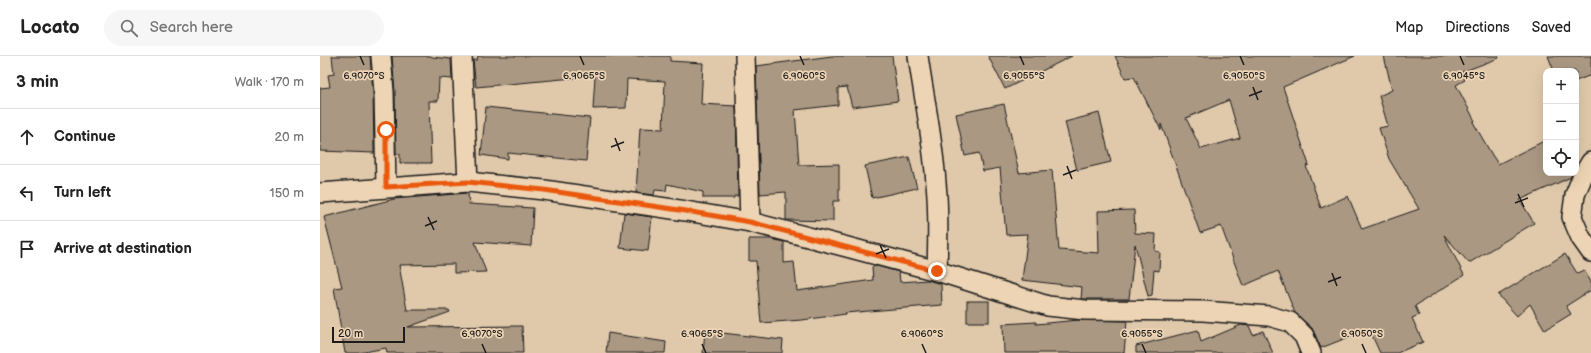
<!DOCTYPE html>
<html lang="en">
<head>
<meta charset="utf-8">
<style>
	body { margin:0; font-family:"Balsamiq Sans",sans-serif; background:#f6f6f6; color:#222 }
	.controls { position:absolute; right:12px; top:12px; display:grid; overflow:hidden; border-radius:8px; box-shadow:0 4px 16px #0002 }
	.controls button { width:36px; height:36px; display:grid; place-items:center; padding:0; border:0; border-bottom:1px solid #e0e0e0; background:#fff; color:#222; font:20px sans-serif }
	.scale { position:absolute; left:12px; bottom:10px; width:73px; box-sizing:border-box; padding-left:4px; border:2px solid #1c1c1c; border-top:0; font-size:11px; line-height:14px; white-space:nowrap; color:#1c1c1c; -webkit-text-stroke:3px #edd4b4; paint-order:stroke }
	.stop { position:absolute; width:12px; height:12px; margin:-9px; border:3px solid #ea580c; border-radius:50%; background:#fff }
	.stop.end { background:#ea580c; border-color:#fff; box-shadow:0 1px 4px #0008 }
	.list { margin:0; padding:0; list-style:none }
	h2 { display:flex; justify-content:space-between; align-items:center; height:52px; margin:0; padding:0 16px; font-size:17px }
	h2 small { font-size:13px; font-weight:400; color:#767676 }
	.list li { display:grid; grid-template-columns:26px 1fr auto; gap:12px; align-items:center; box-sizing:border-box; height:56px; padding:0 16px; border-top:1px solid #e0e0e0 }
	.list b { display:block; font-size:15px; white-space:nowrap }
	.list em { font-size:13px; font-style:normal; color:#767676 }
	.icon { flex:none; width:22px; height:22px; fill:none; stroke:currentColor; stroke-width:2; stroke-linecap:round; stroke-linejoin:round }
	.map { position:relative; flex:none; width:1271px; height:297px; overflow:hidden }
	header { display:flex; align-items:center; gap:24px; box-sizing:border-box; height:56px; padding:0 20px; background:#fff; border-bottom:1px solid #e0e0e0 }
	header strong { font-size:19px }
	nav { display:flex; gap:22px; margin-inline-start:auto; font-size:14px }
	.search { width:280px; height:36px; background:#f6f6f6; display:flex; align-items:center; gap:10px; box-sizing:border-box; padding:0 14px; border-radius:22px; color:#767676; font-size:15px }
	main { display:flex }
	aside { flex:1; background:#fff }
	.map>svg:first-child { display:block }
</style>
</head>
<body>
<header>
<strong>Locato</strong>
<div class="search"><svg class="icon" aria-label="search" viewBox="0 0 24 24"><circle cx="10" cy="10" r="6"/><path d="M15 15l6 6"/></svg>Search here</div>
<nav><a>Map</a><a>Directions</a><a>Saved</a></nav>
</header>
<main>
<aside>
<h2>3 min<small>Walk · 170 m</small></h2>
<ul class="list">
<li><svg class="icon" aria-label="ahead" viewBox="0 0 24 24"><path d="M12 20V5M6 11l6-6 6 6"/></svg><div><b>Continue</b></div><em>20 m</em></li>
<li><svg class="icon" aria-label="left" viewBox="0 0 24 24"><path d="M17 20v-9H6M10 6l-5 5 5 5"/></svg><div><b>Turn left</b></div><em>150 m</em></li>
<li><svg class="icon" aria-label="arrive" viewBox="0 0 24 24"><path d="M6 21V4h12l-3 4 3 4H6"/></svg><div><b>Arrive at destination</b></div></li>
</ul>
</aside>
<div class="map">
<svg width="1271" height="297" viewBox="0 0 1271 297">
	<rect width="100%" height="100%" fill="#e0c9ab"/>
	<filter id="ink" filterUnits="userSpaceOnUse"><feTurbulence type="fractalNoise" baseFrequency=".025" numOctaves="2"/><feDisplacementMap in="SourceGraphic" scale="8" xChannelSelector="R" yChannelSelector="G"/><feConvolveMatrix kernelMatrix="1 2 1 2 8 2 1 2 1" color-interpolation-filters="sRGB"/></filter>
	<g filter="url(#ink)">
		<g fill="#aa9883" stroke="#1c1c1c" fill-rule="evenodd">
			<path d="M12 0H50L53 37 54 97 0 95V32L10 31 8 19 14 18Z"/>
			<path d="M72 0H111L112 1 131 3 132 23 119 22 118 45H109L111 107H80V98H76L75 36Z"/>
			<path d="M158 0H350V5L383 7 381 48 416 50 418 140H414V142H383V136L347 128 346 135 335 134 334 139 316 137 320 72 343 73 345 25 307 23 306 52 273 53 275 20 156 31 153 4H157Z"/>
			<path d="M512 0H572L578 45 532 51 527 31 518 32V49L475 54 479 109 519 108V145H513V165L466 164V136L440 138 436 10Z"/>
			<path d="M668 0H752L685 33Z"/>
			<path d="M795 0H1035L963 31 989 109 986 110 1001 152 1028 140 1042 173 1099 153 1069 103 1059 72 1068 70 1059 40 1072 34 1064 0H1178L1179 2 1142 16 1145 24 1136 29 1155 65 1153 66 1172 99 1178 108 1226 84V117H1252L1251 121 1200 144 1214 167 1149 207 1124 179 1144 219 1095 250 1099 259 1092 262 1103 286 1077 297H1060L1049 273 1001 292 992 272 975 257 958 215 923 230 901 170 880 177 841 68V74L814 21 805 22ZM909 44 920 82 881 93 866 62Z"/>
			<path d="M1228 0H1271V19L1256 25V15H1234Z"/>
			<path d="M684 48 699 117 732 114 739 194 779 197 778 155 814 154 815 177 836 178 835 195 840 196 839 215 834 214 832 239 828 240 815 188 809 243H761L762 231 702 224 708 178 686 179 680 112 663 115 659 97 645 100 636 58Z"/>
			<path d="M166 51 270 62 266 105 188 97V103L161 99Z"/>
			<path d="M779 57 791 106 757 114 745 66Z"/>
			<path d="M589 101 597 132 552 142 545 110Z"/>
			<path d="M148 137 149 148 213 152 211 190 155 186 166 216 134 217V208L79 209 87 254H129L130 256 88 271 202 270 203 297H67L66 292 39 297H25L14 232 22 231 4 161 74 143Z"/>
			<path d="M304 157 332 161 328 195 300 192Z"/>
			<path d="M429 183H451L464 186V207L474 206 477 235 553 224 552 211 557 210 579 216 580 226 608 224 621 228 622 249 525 257 526 258 482 264 441 267 436 205H429Z"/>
			<path d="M1245 198 1257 217 1264 214 1271 226V234L1246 250 1251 258 1225 274 1210 248 1197 260 1178 239Z"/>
			<rect x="647" y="245" width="22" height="21"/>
			<path d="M759 264 807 265 804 297H684L683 268 716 266V268Z"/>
			<path d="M921 269 929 270 933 279 943 275 953 297H816V290L878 274 881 286Z"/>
			<path d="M385 275 463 284 462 297H383Z"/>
			<path d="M288 277 346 286 345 297H286Z"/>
		</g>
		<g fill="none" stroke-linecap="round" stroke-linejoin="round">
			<defs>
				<g id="minor">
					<path d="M61 0 64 36 66 131"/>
					<path d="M142 0 148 126"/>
					<path d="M425 0 430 166"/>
					<path d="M598 0C604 42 613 84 616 127 619 156 618 186 617 215"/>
					<path d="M1271 106 1263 119 1255 139 1252 161 1261 182 1271 196"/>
					<path d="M0 137 148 126 224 134 366 155 430 166 527 191 617 215 728 250 765 254 883 255 949 260 970 266 984 280 991 297"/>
				</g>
			</defs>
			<use href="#minor" stroke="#1c1c1c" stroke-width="22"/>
			<use href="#minor" stroke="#edd4b4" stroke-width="19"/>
		</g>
	</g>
	<g fill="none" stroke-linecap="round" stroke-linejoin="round" filter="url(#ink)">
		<path stroke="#ea580c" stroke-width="5" d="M66 74V131L148 126 224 134 366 155 430 166 617 215"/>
	</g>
	<path fill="none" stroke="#1c1c1c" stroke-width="1.5" d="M40 0 44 9M260 0 264 9M480 0 484 9M700 0 704 9M920 0 924 9M1140 0 1144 9M933 31 938 44M929 40 942 35M295 82 300 95M291 91 304 86M747 110 752 123M743 119 756 114M1198 138 1204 151M1195 147 1208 142M108 161 114 174M105 170 117 165M560 189 566 202M556 198 569 193M1012 217 1017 230M1008 226 1021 221M162 288 166 297M382 288 386 297M602 288 606 297M822 288 826 297M1042 288 1046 297"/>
	<g font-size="10" text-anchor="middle" fill="#1c1c1c" stroke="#edd4b4" stroke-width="3.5" stroke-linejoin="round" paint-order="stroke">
		<text x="44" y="23">6.9070°S</text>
		<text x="264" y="23">6.9065°S</text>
		<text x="484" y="23">6.9060°S</text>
		<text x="704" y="23">6.9055°S</text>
		<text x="924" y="23">6.9050°S</text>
		<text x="1144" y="23">6.9045°S</text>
		<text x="162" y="281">6.9070°S</text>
		<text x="382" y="281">6.9065°S</text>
		<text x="602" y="281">6.9060°S</text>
		<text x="822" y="281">6.9055°S</text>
		<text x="1042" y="281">6.9050°S</text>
	</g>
</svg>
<div class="controls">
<button>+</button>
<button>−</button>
<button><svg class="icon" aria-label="locate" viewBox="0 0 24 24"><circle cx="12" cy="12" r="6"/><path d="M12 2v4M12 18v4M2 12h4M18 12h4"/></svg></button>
</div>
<div class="scale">20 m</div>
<div class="stop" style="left:66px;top:74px"></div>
<div class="stop end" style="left:617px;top:215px"></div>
</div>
</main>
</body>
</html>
